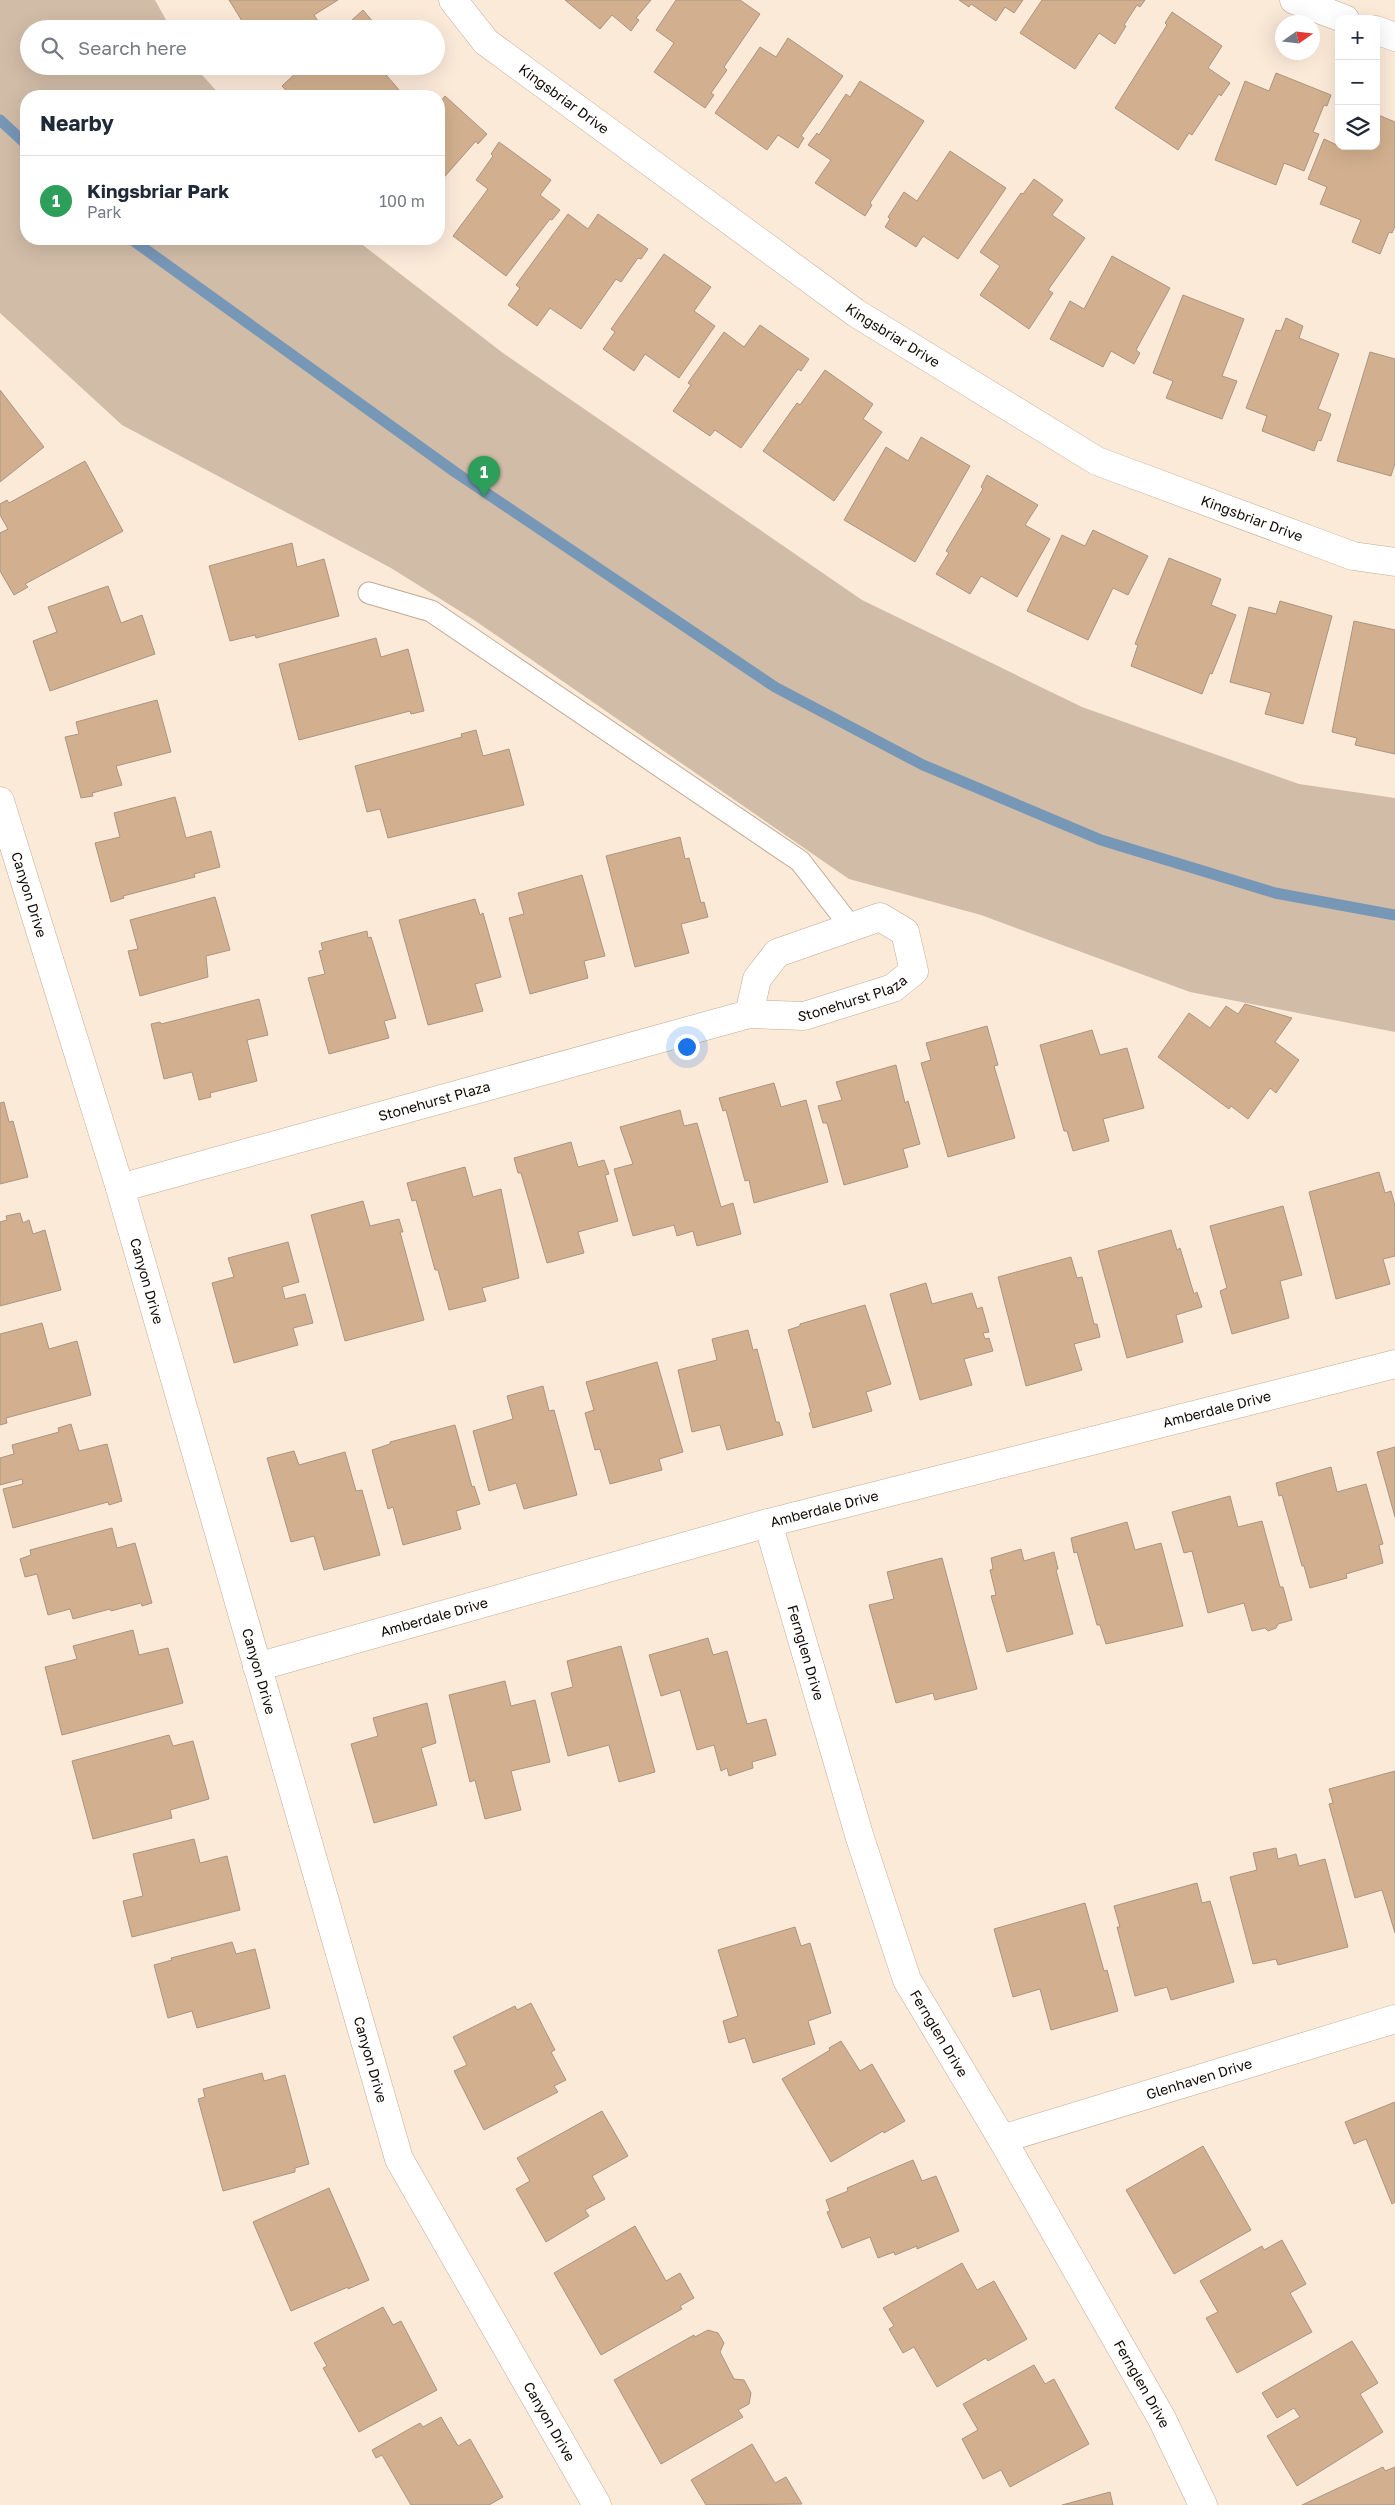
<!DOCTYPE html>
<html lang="en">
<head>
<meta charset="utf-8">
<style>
	body { margin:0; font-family:"Golos Text",sans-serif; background:#f2f2f3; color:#1f2937 }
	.controls { position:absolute; right:15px; top:15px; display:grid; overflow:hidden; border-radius:10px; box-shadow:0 5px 20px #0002 }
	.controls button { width:45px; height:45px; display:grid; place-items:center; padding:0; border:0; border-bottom:1px solid #e0e1e3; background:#fff; color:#1f2937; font:25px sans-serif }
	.compass { position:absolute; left:1275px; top:15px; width:45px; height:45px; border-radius:50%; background:#fff; box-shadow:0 5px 20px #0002; rotate:76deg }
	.you { position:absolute; left:686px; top:1046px; width:18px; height:18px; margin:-12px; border:4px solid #fff; border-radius:50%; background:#1a73e8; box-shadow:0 0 0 8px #1a73e833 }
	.badge { display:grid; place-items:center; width:32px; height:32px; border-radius:50%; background:#28649b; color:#fff; font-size:16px; font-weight:700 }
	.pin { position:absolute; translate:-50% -41px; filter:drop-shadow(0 1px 2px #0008) }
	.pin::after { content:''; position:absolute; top:26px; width:18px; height:15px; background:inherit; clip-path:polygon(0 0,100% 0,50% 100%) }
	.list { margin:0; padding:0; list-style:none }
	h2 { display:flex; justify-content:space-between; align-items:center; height:65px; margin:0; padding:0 20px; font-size:21px }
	h2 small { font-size:16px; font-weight:400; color:#747a83 }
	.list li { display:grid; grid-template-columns:32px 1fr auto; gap:15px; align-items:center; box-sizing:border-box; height:90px; padding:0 20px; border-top:1px solid #e0e1e3 }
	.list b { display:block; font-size:19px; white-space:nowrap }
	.list p { margin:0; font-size:16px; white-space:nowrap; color:#747a83 }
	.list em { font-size:16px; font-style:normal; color:#747a83 }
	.icon { flex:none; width:28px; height:28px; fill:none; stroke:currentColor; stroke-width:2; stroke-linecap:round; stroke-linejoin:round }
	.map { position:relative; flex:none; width:1395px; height:2505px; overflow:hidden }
	.search { position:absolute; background:#fff; box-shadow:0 5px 20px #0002; left:20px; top:20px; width:425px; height:55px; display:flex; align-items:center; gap:12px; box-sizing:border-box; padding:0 18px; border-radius:28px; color:#747a83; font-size:19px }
	.panel { position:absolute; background:#fff; box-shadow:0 5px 20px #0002; left:20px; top:90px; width:425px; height:155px; border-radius:20px }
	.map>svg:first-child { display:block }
</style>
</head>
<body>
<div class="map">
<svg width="1395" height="2505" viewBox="0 0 1395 2505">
	<rect width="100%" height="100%" fill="#fcead9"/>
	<path fill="#d1bca7" d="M0 0H155L171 29H29V66H194L221 96H26V239H355L503 353 862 600 1082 707 1299 784 1395 798V1032L1190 992 981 915 849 879 474 620 391 568 122 425 0 313Z"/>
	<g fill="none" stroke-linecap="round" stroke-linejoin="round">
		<g stroke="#7797b7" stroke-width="11">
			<path d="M0 120 26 144"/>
			<path d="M131 239 455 472 775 687 923 765 1101 840 1275 893 1395 915"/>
		</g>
	</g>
	<g fill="#d2b08f" stroke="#aa9581">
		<path d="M229 0H338L314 15 318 21 305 29H247Z"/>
		<path d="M565 0H651L636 18 639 20 631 31 612 15 600 29Z"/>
		<path d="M676 0H740L760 14 724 67 727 70 711 93 714 95 705 108 654 72 674 43 656 30Z"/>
		<path d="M959 0H1023L1014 13 1005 7 996 21 971 4 969 7Z"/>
		<path d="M1042 0H1145L1140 7 1137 5 1124 25 1126 26 1115 44 1099 33 1075 69 1020 33Z"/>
		<path d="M363 10 379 29H342Z"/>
		<path d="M1172 12 1222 46 1208 68 1230 83 1221 96 1219 94 1192 135 1189 133 1178 150 1115 108 1167 25 1165 23Z"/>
		<path d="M788 38 843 76 801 136 804 138 798 148 778 135 767 150 715 113 760 47 776 57Z"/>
		<path d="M300 66H383L380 68 400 91 393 96H291L282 86 298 71 296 69Z"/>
		<path d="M1276 73 1331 95 1327 106 1324 105 1313 132 1319 134 1304 171 1284 163 1276 185 1215 160 1245 81 1269 91Z"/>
		<path d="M860 81 924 121 870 203 872 205 865 216 815 183 831 160 808 145 817 133 819 135 846 94 850 97Z"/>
		<path d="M445 96 487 134 478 144 476 141 439 183V103Z"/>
		<path d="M1376 114 1395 122V226L1392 233 1389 232 1380 254 1352 242 1361 220 1320 204 1327 187 1308 179 1324 139 1339 146H1376Z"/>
		<path d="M499 142 551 180 540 195 560 210 552 220 550 219 506 276 453 236 488 189 476 180 493 156 491 154Z"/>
		<path d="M950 151 1006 188 958 259 923 236 916 247 885 227 890 219 888 217 904 192 917 201Z"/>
		<path d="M1034 179 1063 200 1052 215 1085 238 1048 290 1053 293 1029 329 980 295 1000 266 980 252 1021 193 1023 194Z"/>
		<path d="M568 214 588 229 598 214 648 249 641 259 638 258 621 282 616 279 581 329 550 308 537 326 508 305 520 288 516 285Z"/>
		<path d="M664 254 711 287 694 311 715 326 679 378 645 354 634 371 603 349 615 332 611 329Z"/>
		<path d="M1112 256 1170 288 1136 350 1140 353 1134 364 1111 351 1103 367 1050 339 1070 301 1084 309Z"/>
		<path d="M1183 295 1244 319 1222 376 1237 381 1222 419 1166 398 1173 381 1153 373Z"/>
		<path d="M1286 318 1303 326 1299 338 1339 354 1318 409 1331 414 1321 441 1318 440 1314 451 1262 431 1267 416 1246 408 1276 330 1281 331Z"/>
		<path d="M760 325 809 359 801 371 798 369 741 448 715 430 710 436 673 411 691 385 688 383 724 332 744 347Z"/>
		<path d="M1370 352 1395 359V463L1391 476 1337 461Z"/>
		<path d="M825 370 873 404 863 419 882 432 834 501 763 451 797 403 800 405Z"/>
		<path d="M0 390 44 447 0 482Z"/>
		<path d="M921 437 970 466 915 562 844 520 886 447 908 461Z"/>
		<path d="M85 461 123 531 25 584 28 587 14 595 0 571V533L8 529 0 515V504L7 500 9 503Z"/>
		<path d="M987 475 1038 505 1025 525 1050 539 1017 597 981 576 970 594 936 574 949 553 946 551 983 489 981 487Z"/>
		<path d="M1093 530 1148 556 1128 595 1113 588 1088 640 1027 611 1062 535 1085 546Z"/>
		<path d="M292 543 297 567 324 559 339 616 256 638 255 635 230 641 209 566Z"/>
		<path d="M1169 558 1221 579 1211 605 1236 615 1212 674 1210 673 1202 694 1131 666 1138 645 1135 644Z"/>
		<path d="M108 586 121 623 142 615 155 654 50 691 33 641 57 632 48 607Z"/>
		<path d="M1280 601 1332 616 1303 724 1265 714 1271 693 1230 682 1249 607 1276 614Z"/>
		<path d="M1354 621 1395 630V754L1355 745 1357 738 1332 732Z"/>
		<path d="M376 638 381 657 408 649 424 711 411 714 410 711 299 740 279 664Z"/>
		<path d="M157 700 171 752 116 766 122 785 92 793 93 796 81 798 65 737 79 734 76 722Z"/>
		<path d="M476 730 483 756 509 749 524 805 388 838 380 809 367 812 355 766 462 737 461 734Z"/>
		<path d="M175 797 186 838 211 831 220 867 194 874 195 877 123 896 124 898 111 902 95 843 120 837 114 813Z"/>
		<path d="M680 837 685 859 689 858 701 903 704 902 708 917 681 924 689 953 635 967 606 856Z"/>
		<path d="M582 875 605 956 584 961 588 978 530 994 509 918 524 914 518 893Z"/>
		<path d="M215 897 230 950 206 956 208 977 140 996 128 951 138 949 130 920Z"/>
		<path d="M475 899 480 915 483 913 501 977 475 984 483 1011 428 1025 399 920Z"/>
		<path d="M367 931 368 938 371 937 396 1018 384 1021 389 1038 329 1054 308 978 325 974 319 951 323 950 321 943Z"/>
		<path d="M259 999 268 1035 247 1040 257 1081 210 1093 211 1097 199 1100 192 1072 164 1079 151 1024 160 1022 161 1024Z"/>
		<path d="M1245 1004 1292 1018 1275 1042 1299 1060 1276 1093 1270 1088 1248 1119 1231 1106 1229 1109 1158 1057 1189 1013 1210 1028 1226 1006 1238 1014Z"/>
		<path d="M987 1026 998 1065 994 1066 1015 1138 948 1157 921 1063 931 1060 926 1043Z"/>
		<path d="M1092 1030 1100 1055 1127 1048 1144 1108 1103 1119 1109 1141 1073 1151 1067 1131H1064L1040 1045Z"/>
		<path d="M896 1065 905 1103 908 1101 920 1144 903 1149 908 1167 844 1185 827 1123H823L818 1106 842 1100 836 1082Z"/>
		<path d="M774 1083 781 1107 806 1100 828 1182 754 1203 749 1180 745 1181 726 1110 723 1111 719 1098Z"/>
		<path d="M4 1102 9 1122 13 1121 28 1177 0 1184V1103Z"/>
		<path d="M680 1110 684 1126 697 1123 721 1207 733 1203 741 1234 697 1246 693 1231 677 1236 674 1225 633 1236 614 1169 633 1164 620 1127Z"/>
		<path d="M571 1142 578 1167 604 1160 609 1174 605 1175 618 1221 578 1232 584 1253 547 1263 521 1173H518L514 1158Z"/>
		<path d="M465 1167 473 1197 501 1189 519 1278 482 1288 486 1301 449 1310 438 1270H435L416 1200 412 1201 407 1183Z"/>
		<path d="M1379 1172 1385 1193 1391 1191 1395 1206V1256L1383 1259 1390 1284 1336 1299 1309 1192Z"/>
		<path d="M363 1201 370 1226 399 1219 403 1232H400L424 1320 345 1341 311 1215Z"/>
		<path d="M1283 1206 1302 1275 1280 1281 1289 1318 1232 1334 1220 1291 1227 1288 1210 1226Z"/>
		<path d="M20 1213 23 1223 29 1220 33 1234 45 1230 61 1290 0 1306V1222L7 1220 6 1216Z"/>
		<path d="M1171 1230 1177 1250 1180 1248 1194 1294 1197 1292 1202 1307 1176 1315 1183 1342 1127 1358 1098 1251Z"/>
		<path d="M288 1242 299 1282 282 1287 285 1299 305 1294 313 1323 293 1328 298 1345 234 1363 212 1283 234 1277 228 1258Z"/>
		<path d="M1071 1257 1077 1278 1082 1277 1094 1324H1097L1100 1337 1074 1344 1082 1370 1026 1386 998 1277Z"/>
		<path d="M926 1283 932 1304 972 1293 977 1309 982 1307 989 1332 983 1333 985 1339 989 1338 993 1351 964 1359 972 1385 920 1400 890 1294Z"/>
		<path d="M865 1305 891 1384 866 1392 872 1411 813 1428 809 1413 811 1412 788 1330 800 1326V1324Z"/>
		<path d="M42 1323 49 1349 77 1341 91 1395 6 1418 7 1423 0 1425V1334Z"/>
		<path d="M748 1330 753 1350 757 1349 776 1422H779L783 1435 727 1450 720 1425 692 1432 678 1370 717 1360 712 1339Z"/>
		<path d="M657 1362 683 1452 659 1459 662 1470 610 1484 600 1449 595 1450 585 1413 594 1410 586 1382Z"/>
		<path d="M543 1386 549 1411 554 1410 577 1495 524 1509 516 1483 489 1491 473 1431 513 1419 507 1396Z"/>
		<path d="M71 1424 79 1451 107 1444 122 1501 109 1505 108 1502 13 1528 3 1489 23 1484 22 1479 0 1485V1458L14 1454 12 1445 59 1432 58 1428Z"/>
		<path d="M455 1425 472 1487 474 1486 480 1504 456 1511 461 1529 403 1545 393 1507 388 1509 372 1450 390 1444V1442Z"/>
		<path d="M1395 1447V1517L1377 1452Z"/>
		<path d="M294 1451 299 1465 345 1452 356 1491 362 1490 380 1555 324 1570 314 1536 291 1542 267 1458Z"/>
		<path d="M1331 1467 1337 1492 1366 1484 1383 1544 1379 1545 1383 1563 1346 1574 1347 1578 1310 1588 1304 1566H1302L1282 1495 1279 1496 1276 1483Z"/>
		<path d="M1230 1496 1238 1527 1262 1521 1280 1587H1283L1292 1620 1278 1624 1276 1628 1268 1631 1265 1628 1252 1631 1244 1603 1208 1613 1192 1551 1184 1553 1172 1512Z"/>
		<path d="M1127 1522 1135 1550 1161 1543 1183 1626 1106 1644 1100 1625H1097L1077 1552 1074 1553 1071 1538Z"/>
		<path d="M112 1528 117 1548 135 1543 152 1603 142 1606 141 1603 111 1611 110 1609 73 1619 70 1609 48 1615 37 1574 25 1577 20 1559 31 1555 30 1550Z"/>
		<path d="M1021 1549 1024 1561 1054 1552 1058 1569 1056 1570 1073 1634 1007 1652 991 1596 996 1595 990 1570 993 1569 991 1558Z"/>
		<path d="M942 1558 977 1689 935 1700 933 1693 896 1703 869 1605 894 1599 887 1572Z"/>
		<path d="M133 1630 139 1655 168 1648 183 1703 62 1735 45 1667 77 1659 73 1646Z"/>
		<path d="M708 1638 713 1655 727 1651 747 1724 766 1719 776 1755 752 1762 753 1768 729 1776 727 1768 721 1771 714 1745 697 1750 680 1690 661 1696 649 1655Z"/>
		<path d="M621 1646 655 1772 619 1782 609 1745 568 1756 551 1693 573 1687 567 1661Z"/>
		<path d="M505 1681 511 1706 535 1700 550 1762 511 1771 521 1810 485 1819 475 1780 470 1782 449 1695Z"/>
		<path d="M427 1703 436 1743 421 1748 437 1805 374 1823 351 1744 378 1736 373 1718Z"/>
		<path d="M169 1735 173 1746 193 1741 209 1799 170 1810 172 1818 93 1839 72 1761Z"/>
		<path d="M1395 1771V1933L1382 1890 1355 1898 1329 1804 1333 1803 1329 1789Z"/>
		<path d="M194 1839 200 1863 227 1856 240 1910 132 1937 123 1901 143 1896 133 1854Z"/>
		<path d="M1276 1848 1278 1859 1296 1854 1299 1866 1325 1859 1348 1947 1278 1965 1276 1959 1253 1964 1230 1877 1257 1870 1253 1853Z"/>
		<path d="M1197 1883 1202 1903 1210 1901 1234 1982 1171 2000 1167 1987 1135 1996 1117 1927H1120L1114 1906Z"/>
		<path d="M1085 1903 1104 1971 1107 1970 1118 2011 1051 2030 1040 1989 1013 1997 994 1929Z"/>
		<path d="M795 1927 801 1946 810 1943 831 2013 808 2021 815 2044 753 2063 745 2038 729 2043 723 2021 738 2016 718 1950Z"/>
		<path d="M232 1942 236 1954 255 1949 270 2008 197 2028 192 2011 168 2018 154 1965 172 1960 171 1958Z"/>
		<path d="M531 2003 555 2050 551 2052 566 2080 554 2086 558 2092 484 2130 454 2071 467 2065 453 2037 515 2006 517 2010Z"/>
		<path d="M841 2041 860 2071 872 2064 905 2121 884 2133 883 2131 831 2162 782 2079 830 2050 829 2048Z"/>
		<path d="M262 2073 264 2081 285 2075 309 2164 295 2168V2172L223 2191 198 2099 205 2097 203 2089Z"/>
		<path d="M1395 2102V2202L1392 2204 1366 2139 1354 2144 1345 2122Z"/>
		<path d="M602 2111 628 2156 592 2176 605 2199 585 2210 589 2216 546 2242 516 2189 530 2181 517 2158Z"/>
		<path d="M1203 2146 1251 2230 1174 2274 1126 2190Z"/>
		<path d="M913 2160 922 2181 936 2176 959 2231 917 2249V2246L895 2255 894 2252 878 2258 870 2237 842 2248 827 2212 830 2211 826 2200 848 2191 847 2188Z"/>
		<path d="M329 2188 369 2280 348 2289V2287L291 2311 253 2222Z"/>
		<path d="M635 2226 666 2281 680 2273 694 2298 680 2306 682 2309 601 2355 554 2273Z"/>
		<path d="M1282 2240 1306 2284 1290 2293 1312 2332 1237 2373 1206 2318 1218 2312 1200 2281 1262 2246 1264 2250Z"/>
		<path d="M962 2263 977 2290 994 2281 1027 2339 988 2361 986 2358 937 2387 914 2347 903 2353 889 2329 894 2326 883 2308Z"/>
		<path d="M383 2307 393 2325 401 2321 437 2390 359 2432 323 2368 327 2366 314 2343Z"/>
		<path d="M708 2330 718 2333 724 2343 720 2352 734 2379 744 2380 751 2393 749 2404 738 2410 743 2417 661 2464 614 2380 694 2335 695 2337Z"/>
		<path d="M1352 2341 1378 2383 1360 2394 1383 2432 1297 2486 1267 2436 1300 2417 1294 2408 1277 2418 1262 2393Z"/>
		<path d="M1034 2365 1045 2384 1054 2379 1089 2444 1010 2487 1001 2470 983 2479 962 2439 978 2430 963 2404Z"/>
		<path d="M441 2417 458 2446 470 2439 503 2497 489 2505H411L382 2455 376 2458 372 2450 420 2423 423 2427Z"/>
		<path d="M752 2444 775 2483 786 2477 802 2504 706 2505 691 2480Z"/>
		<path d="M1383 2467 1385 2471 1395 2467V2505H1302Z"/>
		<path d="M1110 2492 1113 2505H1062Z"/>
	</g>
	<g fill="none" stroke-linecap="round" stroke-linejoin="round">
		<defs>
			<path id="lane" d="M369 593 431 611 800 861 851 927"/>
			<g id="street">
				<path id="s1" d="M453 0 486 42 856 313 1097 461 1353 556 1395 562"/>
				<path d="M1294 0 1345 19"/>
				<path d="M1376 30 1395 37"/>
				<path id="s2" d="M120 1188 749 1014 804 1016 893 988 914 971 905 932 880 917 777 953 757 979 749 1014"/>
				<path id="s3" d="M768 1523 860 1838 907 1980 1002 2139 1162 2419 1203 2505"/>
				<path id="s4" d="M257 1667 768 1523 1395 1364"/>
				<path id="s5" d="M1002 2139 1395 2019"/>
			</g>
			<g id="secondary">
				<path id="s6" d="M0 801 120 1188 399 2159 597 2505"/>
			</g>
		</defs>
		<use href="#lane" stroke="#c0aa95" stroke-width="23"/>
		<use href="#street" stroke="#c0aa95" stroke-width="29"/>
		<use href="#secondary" stroke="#c0aa95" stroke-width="29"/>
		<use href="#lane" stroke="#fff" stroke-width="21"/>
		<use href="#street" stroke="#fff" stroke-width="28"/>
		<use href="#secondary" stroke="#fff" stroke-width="28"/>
	</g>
	<g text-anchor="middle" stroke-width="4" stroke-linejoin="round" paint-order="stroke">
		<g font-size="14" fill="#110a04" stroke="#fcead9">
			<text dy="5" stroke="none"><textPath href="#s1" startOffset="150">Kingsbriar Drive</textPath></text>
			<text dy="5" stroke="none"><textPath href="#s1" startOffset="555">Kingsbriar Drive</textPath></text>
			<text dy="5" stroke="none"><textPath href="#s1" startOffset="960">Kingsbriar Drive</textPath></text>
			<text dy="5" stroke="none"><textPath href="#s6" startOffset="98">Canyon Drive</textPath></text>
			<text dy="5" stroke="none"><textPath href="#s2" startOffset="759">Stonehurst Plaza</textPath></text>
			<text dy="5" stroke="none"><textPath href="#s2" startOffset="326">Stonehurst Plaza</textPath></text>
			<text dy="5" stroke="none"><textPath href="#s6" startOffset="502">Canyon Drive</textPath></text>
			<text dy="5" stroke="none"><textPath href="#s4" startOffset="994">Amberdale Drive</textPath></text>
			<text dy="5" stroke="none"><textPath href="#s4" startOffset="589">Amberdale Drive</textPath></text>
			<text dy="5" stroke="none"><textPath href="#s4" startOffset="184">Amberdale Drive</textPath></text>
			<text dy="5" stroke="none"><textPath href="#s3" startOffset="135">Fernglen Drive</textPath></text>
			<text dy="5" stroke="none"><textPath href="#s6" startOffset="908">Canyon Drive</textPath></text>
			<text dy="5" stroke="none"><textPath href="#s3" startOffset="540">Fernglen Drive</textPath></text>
			<text dy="5" stroke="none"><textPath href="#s6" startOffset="1312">Canyon Drive</textPath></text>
			<text dy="5" stroke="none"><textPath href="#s5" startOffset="206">Glenhaven Drive</textPath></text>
			<text dy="5" stroke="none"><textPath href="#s3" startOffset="945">Fernglen Drive</textPath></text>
			<text dy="5" stroke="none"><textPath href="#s6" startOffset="1718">Canyon Drive</textPath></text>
		</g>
	</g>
</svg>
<div class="controls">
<button>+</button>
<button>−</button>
<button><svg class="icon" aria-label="layers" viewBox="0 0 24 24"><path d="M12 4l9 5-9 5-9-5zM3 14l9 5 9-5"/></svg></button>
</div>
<svg class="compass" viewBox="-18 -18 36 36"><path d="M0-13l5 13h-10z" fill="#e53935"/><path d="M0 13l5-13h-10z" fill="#747a83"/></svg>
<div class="you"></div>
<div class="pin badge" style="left:484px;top:497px;background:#2e9e5b">1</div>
<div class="search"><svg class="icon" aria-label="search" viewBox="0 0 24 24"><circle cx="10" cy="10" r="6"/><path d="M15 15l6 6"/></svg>Search here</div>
<section class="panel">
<h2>Nearby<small></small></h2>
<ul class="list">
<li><span class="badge" style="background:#2e9e5b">1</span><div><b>Kingsbriar Park</b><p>Park</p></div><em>100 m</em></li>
</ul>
</section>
</div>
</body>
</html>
